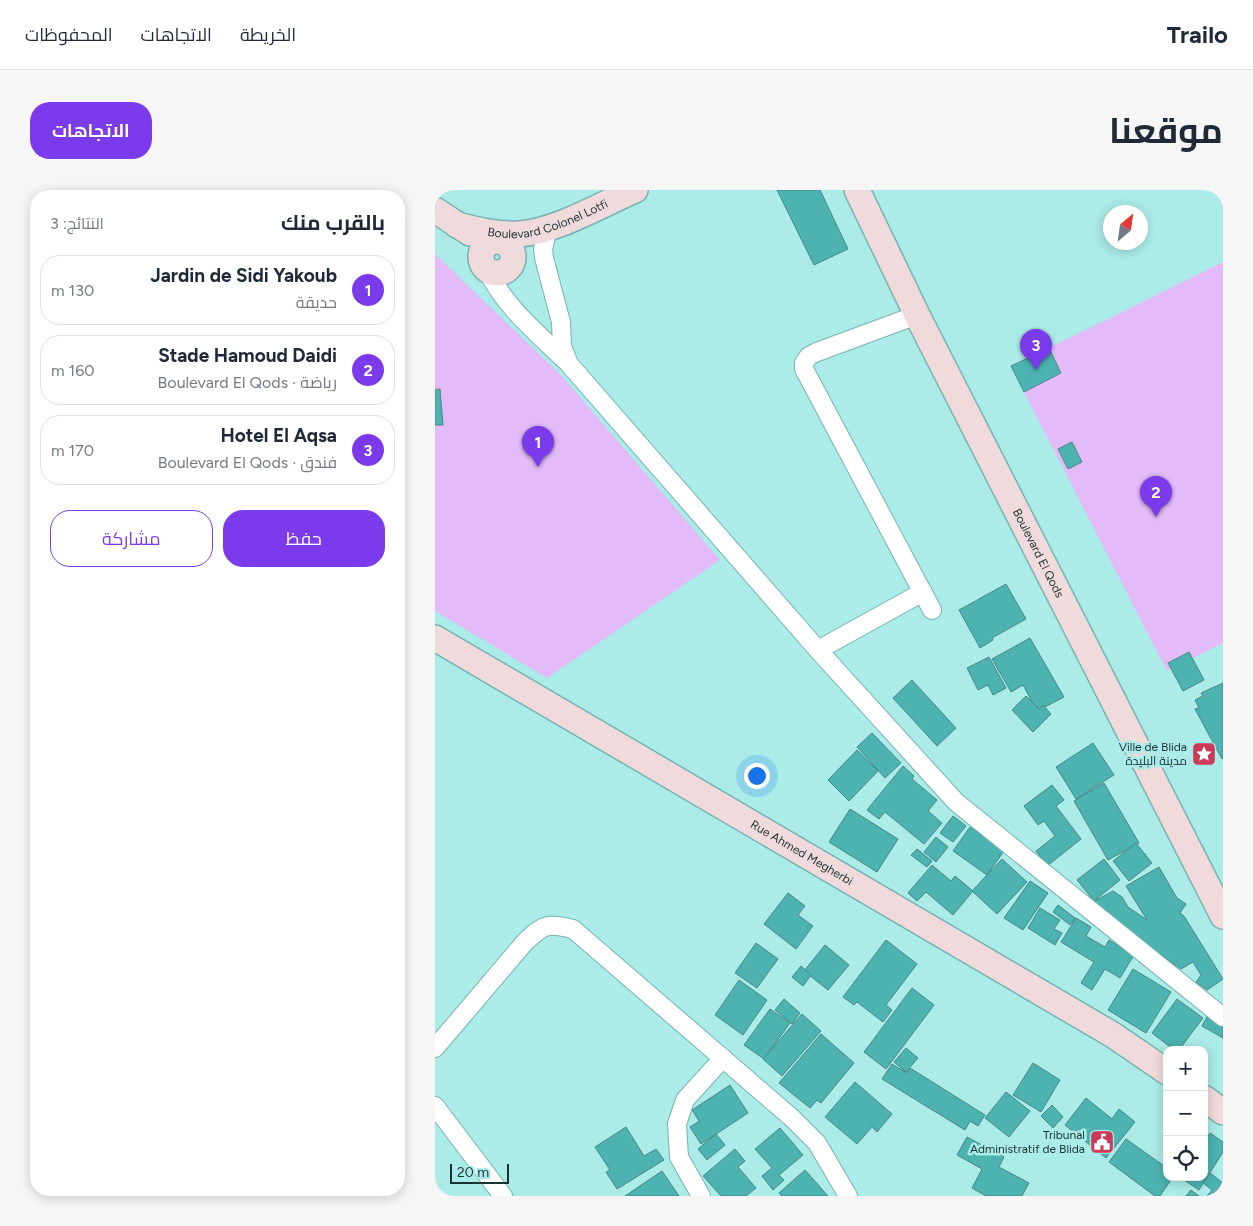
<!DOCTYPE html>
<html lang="ar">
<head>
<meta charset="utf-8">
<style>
	body { margin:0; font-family:Figtree,Cairo,sans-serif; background:#f6f6f7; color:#1f2937; direction:rtl }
	.controls { position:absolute; right:15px; bottom:15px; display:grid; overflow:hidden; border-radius:10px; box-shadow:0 2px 12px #0003 }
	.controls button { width:45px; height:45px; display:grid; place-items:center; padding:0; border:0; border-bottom:1px solid #e0e1e3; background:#fff; color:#1f2937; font:25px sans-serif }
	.compass { position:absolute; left:668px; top:15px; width:45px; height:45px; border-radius:50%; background:#fff; box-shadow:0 2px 12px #0003; rotate:29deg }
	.scale { position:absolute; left:15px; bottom:12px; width:59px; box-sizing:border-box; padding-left:5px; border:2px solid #193332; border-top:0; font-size:14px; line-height:18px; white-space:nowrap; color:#193332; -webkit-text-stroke:4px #abebe8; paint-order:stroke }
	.you { position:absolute; left:321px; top:585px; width:18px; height:18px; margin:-12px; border:4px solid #fff; border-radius:50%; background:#1a73e8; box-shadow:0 0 0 8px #1a73e833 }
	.badge { display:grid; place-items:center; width:32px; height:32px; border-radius:50%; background:#7c3aed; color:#fff; font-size:16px; font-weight:700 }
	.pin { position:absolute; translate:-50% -41px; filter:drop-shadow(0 1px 2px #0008) }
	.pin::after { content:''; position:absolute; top:26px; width:18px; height:15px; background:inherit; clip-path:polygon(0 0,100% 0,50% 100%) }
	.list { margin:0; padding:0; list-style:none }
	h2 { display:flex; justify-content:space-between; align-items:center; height:65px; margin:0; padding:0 20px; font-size:21px }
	h2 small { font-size:16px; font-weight:400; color:#747a83 }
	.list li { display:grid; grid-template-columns:32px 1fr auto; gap:15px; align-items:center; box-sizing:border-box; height:70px; margin:0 10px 10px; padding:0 10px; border:1px solid #e0e1e3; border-radius:20px }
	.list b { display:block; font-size:19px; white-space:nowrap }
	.list p { margin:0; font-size:16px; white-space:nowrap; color:#747a83 }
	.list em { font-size:16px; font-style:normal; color:#747a83 }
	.actions { display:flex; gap:10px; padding:15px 20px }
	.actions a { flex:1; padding:11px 0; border:1px solid #7c3aed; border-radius:20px; text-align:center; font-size:18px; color:#7c3aed }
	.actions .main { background:#7c3aed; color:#fff }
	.icon { flex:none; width:28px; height:28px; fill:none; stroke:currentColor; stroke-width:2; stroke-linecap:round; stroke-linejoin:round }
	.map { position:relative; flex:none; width:788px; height:1006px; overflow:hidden; direction:ltr; border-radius:20px }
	header { display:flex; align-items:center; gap:30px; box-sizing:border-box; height:70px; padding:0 25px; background:#fff; border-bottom:1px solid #e0e1e3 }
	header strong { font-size:24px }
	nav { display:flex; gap:28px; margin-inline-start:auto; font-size:18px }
	.intro { display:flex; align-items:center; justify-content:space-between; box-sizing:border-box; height:120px; padding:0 30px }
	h1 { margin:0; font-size:35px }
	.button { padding:12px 22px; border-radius:20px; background:#7c3aed; color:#fff; font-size:18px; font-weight:700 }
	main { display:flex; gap:30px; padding:0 30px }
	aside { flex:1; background:#fff; border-radius:20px; box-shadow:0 2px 12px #0003 }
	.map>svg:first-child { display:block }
</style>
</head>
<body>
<header>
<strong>Trailo</strong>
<nav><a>الخريطة</a><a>الاتجاهات</a><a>المحفوظات</a></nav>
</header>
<div class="intro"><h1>موقعنا</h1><a class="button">الاتجاهات</a></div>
<main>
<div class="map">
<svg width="788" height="1006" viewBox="0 0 788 1006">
	<rect width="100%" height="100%" fill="#abebe8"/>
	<g fill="#e2bbf8">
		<path d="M0 64 126 185 285 370 112 488 0 421Z"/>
		<path d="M788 72V453L732 481 589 202 626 183 614 158Z"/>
	</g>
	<g fill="#4cb3b0" stroke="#498785">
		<path d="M342 0H385L413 59 379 75Z"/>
		<path d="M614 158 626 183 589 202 576 176Z"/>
		<path d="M5 199 8 235H0V200Z"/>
		<path d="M637 252 647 272 633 279 623 259Z"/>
		<path d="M571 394 591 429 557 448 558 450 545 458 524 420Z"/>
		<path d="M595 448 629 507 602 521 588 495 576 502 557 469Z"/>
		<path d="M754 462 769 490 748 501 733 473Z"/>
		<path d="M554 467 571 498 558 505 553 495 543 500 532 478Z"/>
		<path d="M477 490 521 538 502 556 458 508Z"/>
		<path d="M788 493V568L787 569 760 519 764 518 760 510 768 506 766 503Z"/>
		<path d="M591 506 604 519 608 515 616 524 598 542 577 520Z"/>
		<path d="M437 543 466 573 450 588 422 557Z"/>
		<path d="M658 553 679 585 641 609 621 577Z"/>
		<path d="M422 560 443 581 414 611 393 590Z"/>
		<path d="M468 576 479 586 477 589 502 610 493 621 507 633 489 654 450 622 444 629 432 620Z"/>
		<path d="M669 593 704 653 673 670 639 611Z"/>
		<path d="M617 595 629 610 621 616 646 649 612 676 601 661 620 646 609 631 603 635 589 616Z"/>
		<path d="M415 619 463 649 442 682 394 652Z"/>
		<path d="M518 626 531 636 518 652 505 643Z"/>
		<path d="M535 637 569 661 552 685 518 661Z"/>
		<path d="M501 647 513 657 501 672 489 662Z"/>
		<path d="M701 653 717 673 694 691 678 671Z"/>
		<path d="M482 659 497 671 492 677 476 665Z"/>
		<path d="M567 669 592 692 562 724 537 701Z"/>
		<path d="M669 669 685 690 659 711 642 690Z"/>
		<path d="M497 675 516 691 520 686 538 701 518 725 491 702 482 711 473 703Z"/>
		<path d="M724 677 742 708 751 714 745 723 749 726 788 789 772 800 761 792 766 785 758 772 746 779 654 714 678 701 687 707 693 717 712 730 691 696Z"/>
		<path d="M595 691 613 703 588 740 569 728Z"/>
		<path d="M353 703 370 716 363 725 378 736 361 759 329 734Z"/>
		<path d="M623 715 640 728 635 735 618 722Z"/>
		<path d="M605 718 625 730 619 739 627 743 620 755 593 738Z"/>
		<path d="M641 728 656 737 651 746 670 757 674 750 699 765 685 788 670 779 657 800 646 793 659 772 626 752Z"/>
		<path d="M451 750 482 774 451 815 457 820 448 832 422 812 419 815 408 807Z"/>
		<path d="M321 753 343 769 322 798 300 783Z"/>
		<path d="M390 755 414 775 393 800 369 781Z"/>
		<path d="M366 776 376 785 368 796 357 787Z"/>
		<path d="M698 779 736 802 711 843 673 820Z"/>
		<path d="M304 790 332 810 308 845 280 825Z"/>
		<path d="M477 798 499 815 451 879 429 862Z"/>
		<path d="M349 809 365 823 357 834 340 820Z"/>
		<path d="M742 809 768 828 744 860H739L717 843Z"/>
		<path d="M335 819 355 833 329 869 309 855Z"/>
		<path d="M367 824 386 841 347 886 328 869Z"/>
		<path d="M773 825 788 834V848L767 836Z"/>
		<path d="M386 844 419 873 386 913 382 910 375 918 344 893Z"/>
		<path d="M471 858 483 868 471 882 459 872Z"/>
		<path d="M598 873 625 890 606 922 578 905Z"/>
		<path d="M457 874 472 883 475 878 550 925 543 936 535 931 530 940 447 889Z"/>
		<path d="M420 892 457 924 442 942 437 937 422 954 390 927Z"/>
		<path d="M295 895 313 923 266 954 255 937 264 931 257 920Z"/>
		<path d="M571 902 595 921 574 947 550 928Z"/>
		<path d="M651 908 677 929 684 919 700 932 671 968 630 935Z"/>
		<path d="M617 915 628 927 618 938 606 926Z"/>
		<path d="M191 937 209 966 221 959 229 970 182 999 171 982 175 980 160 957Z"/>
		<path d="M345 938 368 965 344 985 349 990 338 1000 327 986 337 978 320 959Z"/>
		<path d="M775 943 788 952V962L764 1000 746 988 769 987V952Z"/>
		<path d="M281 944 290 955 272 970 263 959Z"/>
		<path d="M532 947 569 967 564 977 594 993 587 1006H551L537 998 547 979 522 965Z"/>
		<path d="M691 949 732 978V987H738L725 1006H720L674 972Z"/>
		<path d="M300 959 310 971 303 977 321 998 311 1006H286L268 986Z"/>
		<path d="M370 980 393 1006H347L344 1003Z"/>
		<path d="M227 981 244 1006H190Z"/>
		<path d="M775 983 788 993V1006H772L777 1000 768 993Z"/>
		<path d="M756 1000 764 1006H751Z"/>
	</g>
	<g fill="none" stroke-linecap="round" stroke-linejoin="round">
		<defs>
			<g id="street">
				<path d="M111 47 108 59 109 68 126 132 127 156 134 174 383 460 521 612 788 827"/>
				<path d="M52 80C70 117 102 143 131 171"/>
				<path d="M482 125 382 162 374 166 369 173V179L497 420"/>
				<path d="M383 460 488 402"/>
				<path d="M0 858 90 752C109 734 112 733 138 739L357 928 382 953 413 1006"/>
				<path d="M0 916 68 1006"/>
				<path d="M266 1006 244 967 242 934 250 910 288 868"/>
			</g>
			<g id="secondary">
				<path id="s1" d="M422 0 482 125 788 726"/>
				<path d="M0 20 35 43"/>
				<path id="s2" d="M22 35C42 40 63 45 84 44 120 42 167 14 200 0"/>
				<circle cx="62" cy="67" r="16"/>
				<path id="s3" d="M0 448 678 845 732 882"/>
				<path d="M769 908 788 922"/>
			</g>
		</defs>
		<use href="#street" stroke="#76b4b2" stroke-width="20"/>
		<use href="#secondary" stroke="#76b4b2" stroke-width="28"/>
		<use href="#street" stroke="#fff" stroke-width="18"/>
		<use href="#secondary" stroke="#f1dadc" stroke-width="25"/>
	</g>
	<defs>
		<symbol id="sight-square" viewBox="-11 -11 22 22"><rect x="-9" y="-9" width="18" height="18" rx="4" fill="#cb3b59" stroke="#abebe8"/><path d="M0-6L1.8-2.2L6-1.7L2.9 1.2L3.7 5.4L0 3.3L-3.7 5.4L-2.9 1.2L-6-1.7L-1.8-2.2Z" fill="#fff"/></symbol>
		<symbol id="civic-square" viewBox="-11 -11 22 22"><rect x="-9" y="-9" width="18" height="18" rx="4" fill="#cb3b59" stroke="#abebe8"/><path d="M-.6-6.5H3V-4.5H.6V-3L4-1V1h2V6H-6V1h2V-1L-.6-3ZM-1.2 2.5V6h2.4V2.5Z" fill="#fff"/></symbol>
	</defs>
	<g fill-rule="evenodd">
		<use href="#sight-square" x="755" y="550" width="28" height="28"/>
		<use href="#civic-square" x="653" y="938" width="28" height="28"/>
	</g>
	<g text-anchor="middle" stroke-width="5" stroke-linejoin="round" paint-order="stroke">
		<g font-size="12" fill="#193332" stroke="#abebe8">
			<text dy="4" stroke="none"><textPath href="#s2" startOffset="94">Boulevard Colonel Lotfi</textPath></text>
			<text dy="4" stroke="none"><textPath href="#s1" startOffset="406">Boulevard El Qods</textPath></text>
			<text dy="4" stroke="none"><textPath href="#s3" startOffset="425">Rue Ahmed Megherbi</textPath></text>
		</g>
		<g font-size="12" fill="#193332" stroke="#abebe8" text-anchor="end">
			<text x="752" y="561">Ville de Blida<tspan x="752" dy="14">مدينة البليدة</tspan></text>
			<text x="650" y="949">Tribunal<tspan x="650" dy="14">Administratif de Blida</tspan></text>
		</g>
	</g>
</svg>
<div class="controls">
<button>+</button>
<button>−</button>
<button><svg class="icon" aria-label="locate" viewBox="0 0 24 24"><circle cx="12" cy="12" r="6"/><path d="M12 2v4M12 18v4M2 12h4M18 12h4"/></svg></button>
</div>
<svg class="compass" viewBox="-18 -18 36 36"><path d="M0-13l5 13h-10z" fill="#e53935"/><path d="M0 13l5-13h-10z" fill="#747a83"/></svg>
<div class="scale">20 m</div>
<div class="you"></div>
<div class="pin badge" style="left:103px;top:277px">1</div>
<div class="pin badge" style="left:721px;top:327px">2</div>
<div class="pin badge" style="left:601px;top:180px">3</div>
</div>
<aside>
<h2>بالقرب منك<small>النتائج: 3</small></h2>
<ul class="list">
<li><span class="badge">1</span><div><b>Jardin de Sidi Yakoub</b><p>حديقة</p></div><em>130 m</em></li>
<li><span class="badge">2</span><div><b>Stade Hamoud Daidi</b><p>رياضة · Boulevard El Qods</p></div><em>160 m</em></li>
<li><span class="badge">3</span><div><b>Hotel El Aqsa</b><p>فندق · Boulevard El Qods</p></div><em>170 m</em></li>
</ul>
<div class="actions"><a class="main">حفظ</a><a>مشاركة</a></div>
</aside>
</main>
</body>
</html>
